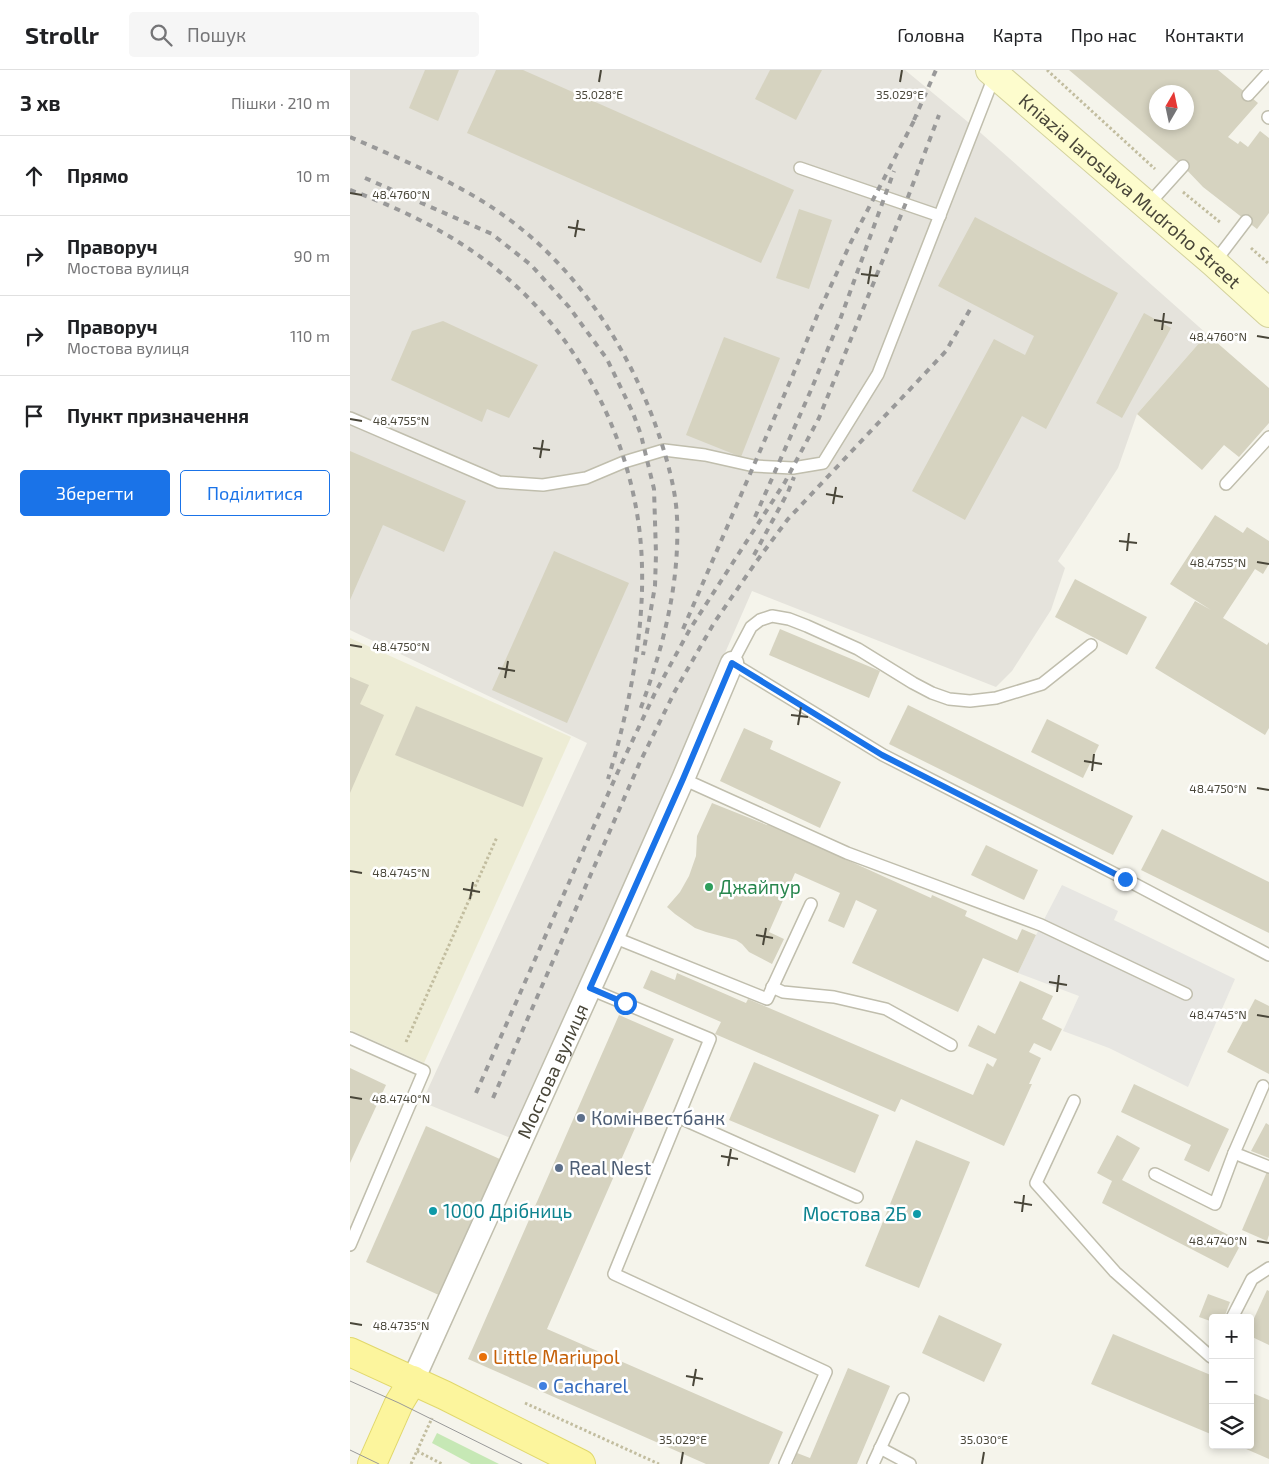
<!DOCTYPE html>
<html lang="uk">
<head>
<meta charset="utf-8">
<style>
	body { margin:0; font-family:"Exo 2",sans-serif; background:#f6f6f6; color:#202124 }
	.controls { position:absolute; right:15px; bottom:15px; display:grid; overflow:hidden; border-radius:5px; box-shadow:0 2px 8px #0003 }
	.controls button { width:45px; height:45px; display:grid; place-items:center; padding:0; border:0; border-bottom:1px solid #e0e0e0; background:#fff; color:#202124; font:25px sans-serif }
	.compass { position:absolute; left:799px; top:15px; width:45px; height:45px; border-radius:50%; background:#fff; box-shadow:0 2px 8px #0003; rotate:9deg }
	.stop { position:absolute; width:15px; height:15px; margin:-11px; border:4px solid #1a73e8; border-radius:50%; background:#fff }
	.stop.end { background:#1a73e8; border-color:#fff; box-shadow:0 1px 5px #0008 }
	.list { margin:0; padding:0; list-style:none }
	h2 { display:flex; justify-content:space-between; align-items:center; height:65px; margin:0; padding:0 20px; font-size:21px }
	h2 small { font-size:16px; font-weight:400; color:#757577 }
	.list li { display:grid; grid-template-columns:32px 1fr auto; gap:15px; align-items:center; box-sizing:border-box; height:80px; padding:0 20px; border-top:1px solid #e0e0e0 }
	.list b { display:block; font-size:19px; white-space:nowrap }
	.list p { margin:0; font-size:16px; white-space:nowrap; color:#757577 }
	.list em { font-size:16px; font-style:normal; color:#757577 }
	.actions { display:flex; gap:10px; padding:15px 20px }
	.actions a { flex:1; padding:11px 0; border:1px solid #1a73e8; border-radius:5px; text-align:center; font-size:18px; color:#1a73e8 }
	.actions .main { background:#1a73e8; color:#fff }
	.icon { flex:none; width:28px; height:28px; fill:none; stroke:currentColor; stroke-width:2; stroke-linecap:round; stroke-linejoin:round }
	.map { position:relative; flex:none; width:919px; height:1394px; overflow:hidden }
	header { display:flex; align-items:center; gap:30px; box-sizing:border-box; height:70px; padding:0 25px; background:#fff; border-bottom:1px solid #e0e0e0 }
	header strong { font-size:24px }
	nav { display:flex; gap:28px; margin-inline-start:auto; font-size:18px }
	.search { width:350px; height:45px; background:#f6f6f6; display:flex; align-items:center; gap:12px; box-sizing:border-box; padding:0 18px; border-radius:5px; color:#757577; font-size:19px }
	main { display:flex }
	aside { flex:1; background:#fff }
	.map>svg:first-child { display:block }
</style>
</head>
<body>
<header>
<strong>Strollr</strong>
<div class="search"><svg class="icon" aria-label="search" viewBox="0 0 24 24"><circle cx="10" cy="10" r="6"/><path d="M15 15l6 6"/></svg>Пошук</div>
<nav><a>Головна</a><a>Карта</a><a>Про нас</a><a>Контакти</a></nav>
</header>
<main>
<aside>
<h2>3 хв<small>Пішки · 210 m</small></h2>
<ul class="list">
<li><svg class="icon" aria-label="ahead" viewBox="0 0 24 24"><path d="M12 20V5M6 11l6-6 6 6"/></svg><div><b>Прямо</b></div><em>10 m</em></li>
<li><svg class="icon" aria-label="right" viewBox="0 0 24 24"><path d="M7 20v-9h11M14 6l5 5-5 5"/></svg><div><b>Праворуч</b><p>Мостова вулиця</p></div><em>90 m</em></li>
<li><svg class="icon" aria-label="right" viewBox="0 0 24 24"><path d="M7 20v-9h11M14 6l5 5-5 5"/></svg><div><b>Праворуч</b><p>Мостова вулиця</p></div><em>110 m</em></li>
<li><svg class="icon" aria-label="arrive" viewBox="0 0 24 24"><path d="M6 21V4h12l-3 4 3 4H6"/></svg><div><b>Пункт призначення</b></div></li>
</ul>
<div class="actions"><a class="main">Зберегти</a><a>Поділитися</a></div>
</aside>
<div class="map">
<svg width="919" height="1394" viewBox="0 0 919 1394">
	<rect width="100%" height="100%" fill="#f5f4eb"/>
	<path fill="#e5e3dc" d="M0 0H555L624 57 857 264 787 344 768 398 708 491 715 498 701 540 662 601 646 617 402 521 163 1069 72 1032 237 673 0 560Z"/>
	<path fill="#edecd5" d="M0 568 221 667 74 993 0 960Z"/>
	<path fill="#c6e8b5" d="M87 1363 149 1394H121L82 1373Z"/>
	<path fill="#e7e6e2" d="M712 815 768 841 764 850 885 909 838 1017 759 978 713 961 729 926 668 903 686 865Z"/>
	<g fill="#d6d3c0" fill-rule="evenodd">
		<path d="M75 0H109L88 51 59 38Z"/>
		<path d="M146 0H173L444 120 411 193 117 63Z"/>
		<path d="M420 0H472L446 50 405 29Z"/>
		<path d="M719 0H868L908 33 878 67 888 74 890 71 898 77 910 61 919 68V143L907 159 853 117 833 96ZM806 22H836V52H806Z"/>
		<path d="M449 139 482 150 459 219 426 208Z"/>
		<path d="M625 147 768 223 696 359 672 346 615 450 562 421 644 269 675 285 684 266 588 216Z"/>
		<path d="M794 243 821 258 772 348 746 333Z"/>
		<path d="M93 251 188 295 159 348 137 339 132 352 41 310 62 261Z"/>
		<path d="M857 264 919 318V353L889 387 874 375 852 400 787 344Z"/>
		<path d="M374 267 430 288 391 387 336 365Z"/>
		<path d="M0 381 116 431 94 482 33 455 0 530Z"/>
		<path d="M865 445 893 463 897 457 919 471V494L913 504 905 499 873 548 917 575 919 572V658L915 665 805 598 845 531 861 540 820 514Z"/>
		<path d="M204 481 279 513 217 653 142 620Z"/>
		<path d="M725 509 797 547 777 585 705 547Z"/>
		<path d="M430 559 530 601 519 628 419 585Z"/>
		<path d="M0 607 19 615 10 634 34 645 0 723Z"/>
		<path d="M558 635 783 746 763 785 539 674Z"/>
		<path d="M66 636 193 688 173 737 45 685Z"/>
		<path d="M697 649 749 675 733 708 681 682Z"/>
		<path d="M394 658 423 671 420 679 491 712 470 758 370 711Z"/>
		<path d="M362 733 417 755 418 754 581 828 582 825 617 841 615 846 667 870 672 859 686 865 668 903 633 888 608 942 502 893 527 840 506 830 494 858 478 851 490 823 445 803 419 862 434 869 422 894 399 882 392 874 386 870 356 862 345 858 325 844 317 837 330 822 339 806 346 786 347 766Z"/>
		<path d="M812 759 919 812V863L791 800Z"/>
		<path d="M636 775 688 800 674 830 621 805Z"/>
		<path d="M301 900 325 910 327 903 396 933 398 929 623 1025 637 993 643 997 647 989 618 976 628 955 645 964 670 911 703 926 692 949 712 959 701 981 684 973 679 982 691 988 679 1014H682L654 1076 551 1029 545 1042 365 964 371 952 293 918Z"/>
		<path d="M905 929 919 936V1004L877 982Z"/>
		<path d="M269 945 324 969 197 1259 433 1362 419 1394H356L118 1289Z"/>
		<path d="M404 992 529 1045 505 1103 379 1050Z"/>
		<path d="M0 998 36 1015 0 1093Z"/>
		<path d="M784 1014 879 1059 859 1102 834 1090 841 1075 771 1042Z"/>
		<path d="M916 1053 919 1055V1088L901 1081Z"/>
		<path d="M76 1056 152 1090 91 1226 16 1192Z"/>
		<path d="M767 1065 790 1078 772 1110 892 1172 878 1198 752 1133 762 1111 747 1103Z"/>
		<path d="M566 1070 620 1092 569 1218 515 1196Z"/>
		<path d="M919 1097V1165L917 1171 892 1160Z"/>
		<path d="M917 1220 919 1221V1275L900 1266V1257Z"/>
		<path d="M858 1224 880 1232 874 1248H863V1252L849 1247Z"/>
		<path d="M589 1245 652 1274 634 1312 572 1283Z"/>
		<path d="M763 1264 863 1306V1365L741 1314Z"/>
		<path d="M498 1298 540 1316 507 1394H443L447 1383 460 1388Z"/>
		<path d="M900 1322 919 1330V1389L887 1375H900Z"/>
	</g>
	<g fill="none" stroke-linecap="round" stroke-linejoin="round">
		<defs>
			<g id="service">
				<path d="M898 25 919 2"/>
				<path d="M918 47 919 48"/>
				<path d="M450 98 590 146"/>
				<path d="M797 136 833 96"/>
				<path d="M864 193 896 151"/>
				<path d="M0 348 149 412 193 415 236 408 274 392 314 380 355 385 404 396 443 398 473 393 528 304 645 4"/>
				<path d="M876 414 919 367"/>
				<path d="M741 575 692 614 646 628 620 631 599 629 582 623 563 613 508 579 457 556 439 549 422 546 410 550 401 557 382 593 533 685 775 809 919 885"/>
				<path d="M333 709 497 783 691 855 836 924"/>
				<path d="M263 867 417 929 461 834"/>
				<path d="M422 917 433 922 484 927 536 939 601 975"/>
				<path d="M240 919 360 969 264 1204 476 1302 435 1394"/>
				<path d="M0 968 74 1001 0 1175"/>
				<path d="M913 1016 884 1083 919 1097"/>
				<path d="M724 1031 686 1113 765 1202 861 1287 863 1283"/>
				<path d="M328 1047 507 1127"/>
				<path d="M805 1104 865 1134 884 1083"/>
				<path d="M882 1248 902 1209 919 1198"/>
				<path d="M530 1378 560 1394"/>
				<path d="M523 1394 553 1329"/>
			</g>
			<g id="minor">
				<path id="s1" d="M63 1310 263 867 333 709 382 593"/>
			</g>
			<g id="secondary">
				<path id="s2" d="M640 0 864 193 919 243"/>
			</g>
			<g id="primary">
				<path d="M0 1282 94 1325 231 1394"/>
				<path d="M22 1394 49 1333 63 1310"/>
			</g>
		</defs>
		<use href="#service" stroke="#c0bead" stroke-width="14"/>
		<use href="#minor" stroke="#c0bead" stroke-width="25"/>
		<use href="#secondary" stroke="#d3d19c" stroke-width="30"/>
		<use href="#primary" stroke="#e1d86c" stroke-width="30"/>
		<g stroke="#c2bd9f" stroke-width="3" stroke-dasharray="2.5 2.5" stroke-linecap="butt">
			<path d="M697 0 805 99"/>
			<path d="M833 122 871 153"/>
			<path d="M901 178 919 194"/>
			<path d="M56 972 147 767"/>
			<path d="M175 1333 309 1394"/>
			<path d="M67 1381 92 1394"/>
			<path d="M61 1394 82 1348"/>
		</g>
		<use href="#service" stroke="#fff" stroke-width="11"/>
		<use href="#minor" stroke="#fff" stroke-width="22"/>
		<use href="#secondary" stroke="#fdfccd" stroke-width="28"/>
		<use href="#primary" stroke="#fcf59d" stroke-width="28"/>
		<g stroke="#999" stroke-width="1">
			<path d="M0 1311 49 1333 172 1394"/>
			<path d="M0 1380 29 1394"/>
		</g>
		<g stroke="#999" stroke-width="4" stroke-dasharray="6 6" stroke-linecap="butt">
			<path d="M564 50 586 0"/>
			<path d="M0 67C55 91 112 114 160 150 232 204 282 284 310 368 318 393 326 421 327 448 330 516 312 581 289 643"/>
			<path d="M15 108 142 164 181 195 219 237 257 289 283 343 291 365 304 419 306 484 305 516 293 585"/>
			<path d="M0 120C55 140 113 169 157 208 239 278 290 390 292 497 294 564 278 644 258 709"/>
			<path d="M405 447 461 320 491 247 544 101"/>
			<path d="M404 485 438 422 444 407"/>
			<path d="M333 559 442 307 467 246 501 172 567 45"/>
			<path d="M126 1023 270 697 305 623 340 559 435 412 469 348 555 135 589 45"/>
			<path d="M143 1028 290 692 325 621 364 553 406 492 438 449 596 281 622 236"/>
		</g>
	</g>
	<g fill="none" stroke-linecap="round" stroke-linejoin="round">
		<path stroke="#1a73e8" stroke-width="6" d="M275 933 240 918 333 709 382 593 532 685 775 809"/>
	</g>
	<path fill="none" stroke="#494639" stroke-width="2" d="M249 12 251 0M550 12 552 0M0 123 12 125M218 157 235 160M225 167 228 150M511 204 528 206M518 214 521 196M804 250 822 253M812 260 814 243M907 266 919 268M0 349 12 351M183 378 200 380M190 388 193 370M476 424 493 427M483 434 486 417M769 471 787 473M777 481 779 463M907 492 919 494M0 575 12 577M148 598 165 601M155 608 158 591M441 645 458 647M448 655 451 637M734 691 752 694M742 701 744 684M907 718 919 720M0 801 12 803M113 819 130 822M120 829 123 812M406 865 423 868M413 875 416 858M699 912 717 915M707 922 709 905M907 945 919 947M0 1027 12 1029M371 1086 388 1089M378 1096 381 1079M664 1132 682 1135M672 1142 674 1125M907 1171 919 1173M0 1253 12 1255M336 1306 353 1309M343 1316 346 1299M331 1394 333 1382M632 1394 634 1382"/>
	<circle fill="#2e9e5b" stroke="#fff" stroke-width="2" cx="359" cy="817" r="5"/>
	<g fill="#5c6f8a" stroke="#fff" stroke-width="2">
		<circle cx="231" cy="1048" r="5"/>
		<circle cx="209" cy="1098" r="5"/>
	</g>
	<g fill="#0f9aa8" stroke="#fff" stroke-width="2">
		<circle cx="83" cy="1141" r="5"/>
		<circle cx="567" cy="1144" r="5"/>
	</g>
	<circle fill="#e8710a" stroke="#fff" stroke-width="2" cx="133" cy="1287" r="5"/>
	<circle fill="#3f7fe0" stroke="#fff" stroke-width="2" cx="193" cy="1316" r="5"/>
	<g text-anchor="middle" stroke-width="5" stroke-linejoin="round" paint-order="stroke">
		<g font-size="19" fill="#494639" stroke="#fff">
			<text dy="7" stroke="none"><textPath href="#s2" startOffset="185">Kniazia Iaroslava Mudroho Street</textPath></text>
			<text dy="7" stroke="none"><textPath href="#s1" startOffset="339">Мостова вулиця</textPath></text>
		</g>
		<g font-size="19" fill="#27864d" stroke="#fff" text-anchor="start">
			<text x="369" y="824">Джайпур</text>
		</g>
		<g font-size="19" fill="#4e5e75" stroke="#fff" text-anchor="start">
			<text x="241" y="1055">Комінвестбанк</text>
			<text x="219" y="1105">Real Nest</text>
		</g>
		<g font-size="19" fill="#0d838f" stroke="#fff" text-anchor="start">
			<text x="93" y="1148">1000 Дрібниць</text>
			<text x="557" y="1151" text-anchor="end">Мостова 2Б</text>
		</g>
		<g font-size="19" fill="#c56008" stroke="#fff" text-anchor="start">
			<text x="143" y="1294">Little Mariupol</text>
		</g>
		<g font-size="19" fill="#366cbe" stroke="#fff" text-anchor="start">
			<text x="203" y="1323">Cacharel</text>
		</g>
	</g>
	<g font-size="12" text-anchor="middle" fill="#494639" stroke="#fff" stroke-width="5" stroke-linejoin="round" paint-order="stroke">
		<text x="249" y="29">35.028°E</text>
		<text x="550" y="29">35.029°E</text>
		<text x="51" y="129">48.4760°N</text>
		<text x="868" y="271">48.4760°N</text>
		<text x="51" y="355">48.4755°N</text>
		<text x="868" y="497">48.4755°N</text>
		<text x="51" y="581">48.4750°N</text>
		<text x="868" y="723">48.4750°N</text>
		<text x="51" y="807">48.4745°N</text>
		<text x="868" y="949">48.4745°N</text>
		<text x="51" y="1033">48.4740°N</text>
		<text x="868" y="1175">48.4740°N</text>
		<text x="51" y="1260">48.4735°N</text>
		<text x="333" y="1374">35.029°E</text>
		<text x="634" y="1374">35.030°E</text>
	</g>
</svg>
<div class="controls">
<button>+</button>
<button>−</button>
<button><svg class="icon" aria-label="layers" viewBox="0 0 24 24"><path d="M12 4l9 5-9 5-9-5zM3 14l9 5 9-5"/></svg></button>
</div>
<svg class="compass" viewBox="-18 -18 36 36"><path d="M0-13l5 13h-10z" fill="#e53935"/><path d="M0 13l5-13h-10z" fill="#757577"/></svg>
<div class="stop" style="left:275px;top:933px"></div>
<div class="stop end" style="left:775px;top:809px"></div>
</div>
</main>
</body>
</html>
